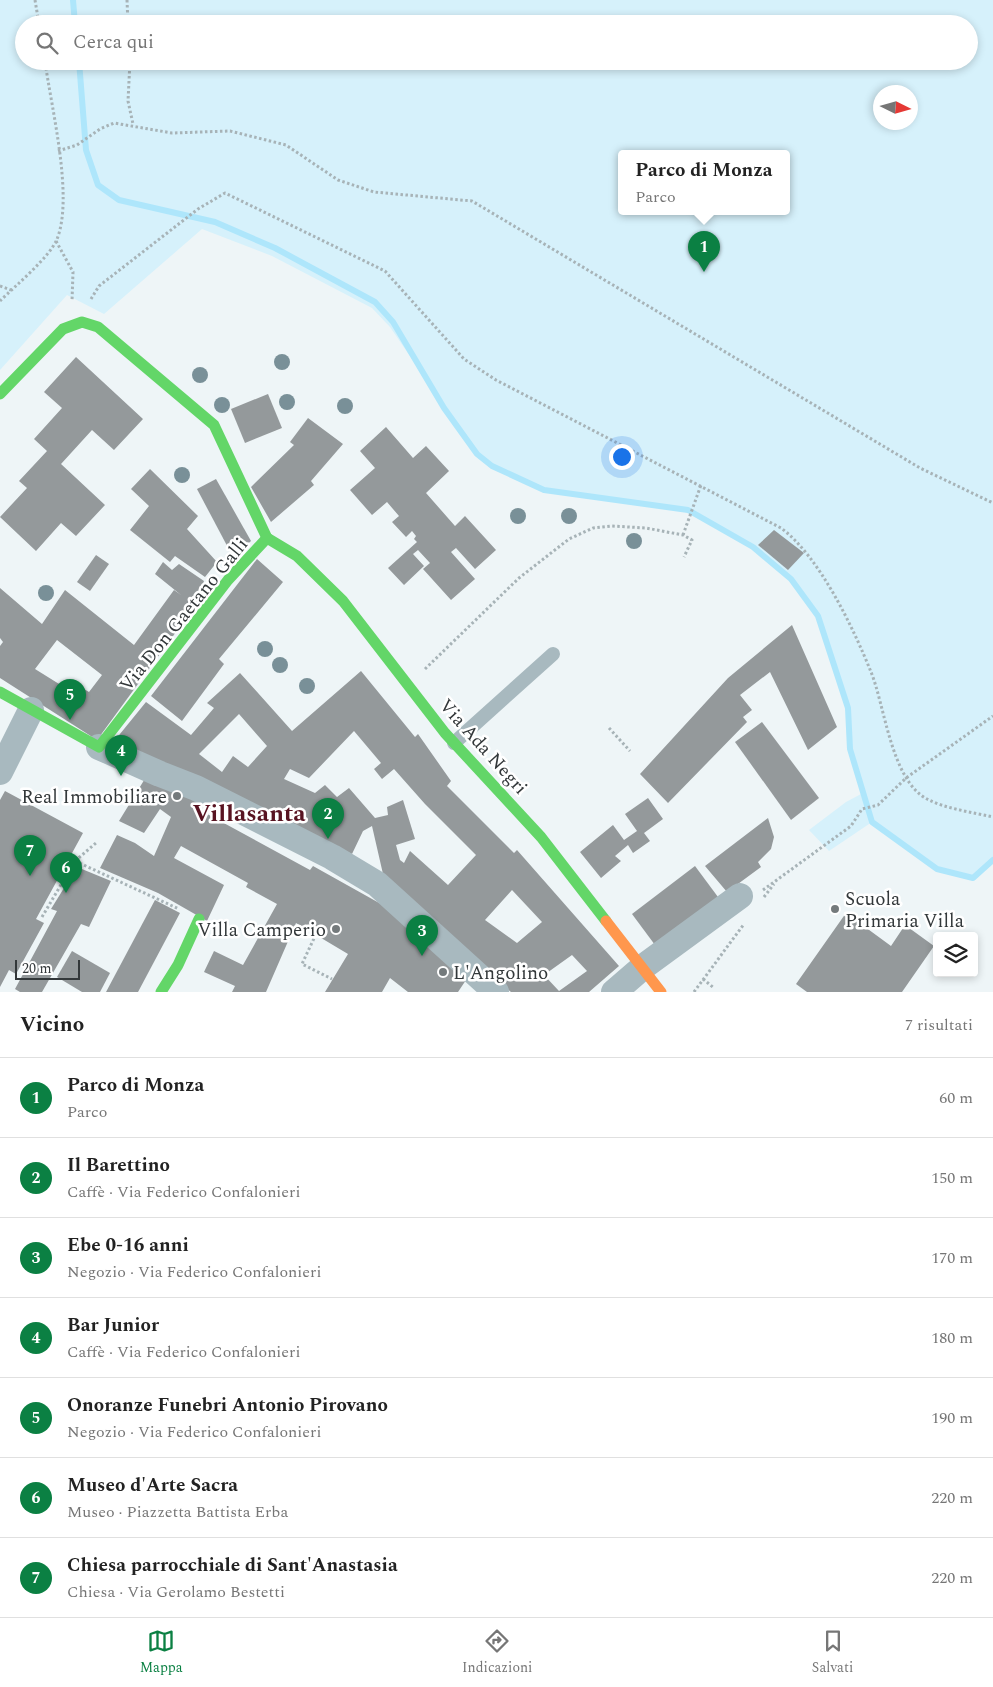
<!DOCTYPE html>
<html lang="it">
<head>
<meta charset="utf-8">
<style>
	body { margin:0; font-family:Spectral,serif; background:#f6f6f6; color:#222 }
	.controls { position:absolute; right:15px; bottom:15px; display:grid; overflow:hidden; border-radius:5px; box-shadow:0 2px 8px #0003 }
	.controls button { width:45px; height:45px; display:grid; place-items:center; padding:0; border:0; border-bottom:1px solid #e0e0e0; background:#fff; color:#222; font:25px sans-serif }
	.compass { position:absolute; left:873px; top:85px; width:45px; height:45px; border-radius:50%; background:#fff; box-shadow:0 2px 8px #0003; rotate:95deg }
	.scale { position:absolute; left:15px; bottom:12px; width:65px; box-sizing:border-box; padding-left:5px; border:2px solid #33383a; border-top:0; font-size:14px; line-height:18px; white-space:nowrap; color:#33383a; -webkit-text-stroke:4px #fff; paint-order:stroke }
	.you { position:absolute; left:621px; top:456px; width:18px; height:18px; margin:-12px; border:4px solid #fff; border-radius:50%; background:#1a73e8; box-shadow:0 0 0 8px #1a73e833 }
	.badge { display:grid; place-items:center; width:32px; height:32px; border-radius:50%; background:#0b8043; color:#fff; font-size:16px; font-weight:700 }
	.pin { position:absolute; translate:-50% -41px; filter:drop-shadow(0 1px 2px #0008) }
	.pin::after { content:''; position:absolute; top:26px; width:18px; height:15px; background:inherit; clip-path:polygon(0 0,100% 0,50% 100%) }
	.popup { position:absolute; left:618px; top:150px; width:172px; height:65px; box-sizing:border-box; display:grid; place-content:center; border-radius:5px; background:#fff; filter:drop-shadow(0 1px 4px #0005); font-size:16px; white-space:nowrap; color:#767676 }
	.popup b { font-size:19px; color:#222 }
	.popup::after { content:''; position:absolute; left:50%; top:100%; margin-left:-10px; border:10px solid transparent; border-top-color:#fff }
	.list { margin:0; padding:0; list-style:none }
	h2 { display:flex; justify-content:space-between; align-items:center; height:65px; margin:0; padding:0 20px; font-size:21px }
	h2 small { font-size:16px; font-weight:400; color:#767676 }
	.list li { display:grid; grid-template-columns:32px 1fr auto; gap:15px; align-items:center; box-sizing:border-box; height:80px; padding:0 20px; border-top:1px solid #e0e0e0 }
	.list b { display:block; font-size:19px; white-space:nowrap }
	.list p { margin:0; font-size:16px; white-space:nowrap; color:#767676 }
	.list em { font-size:16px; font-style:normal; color:#767676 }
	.icon { flex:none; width:28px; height:28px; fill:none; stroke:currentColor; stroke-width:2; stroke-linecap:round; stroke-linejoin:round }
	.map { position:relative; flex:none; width:993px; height:992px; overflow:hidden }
	.search { position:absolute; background:#fff; box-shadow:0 2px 8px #0003; left:15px; right:15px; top:15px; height:55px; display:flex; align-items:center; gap:12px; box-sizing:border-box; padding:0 18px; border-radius:28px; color:#767676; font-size:19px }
	.sheet { height:625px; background:#fff }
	nav { display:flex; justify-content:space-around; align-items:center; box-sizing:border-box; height:70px; border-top:1px solid #e0e0e0; background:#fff; font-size:14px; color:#767676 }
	nav a { display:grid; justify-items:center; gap:2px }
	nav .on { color:#0b8043 }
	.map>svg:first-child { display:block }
</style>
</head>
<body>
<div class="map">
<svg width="993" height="992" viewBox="0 0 993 992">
	<rect width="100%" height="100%" fill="#eef5f7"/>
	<path fill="#d6f1fb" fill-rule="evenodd" d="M0 0H993V860L973 878 937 869 872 822 829 851 809 830 846 802 863 793 850 749 848 708 818 617 791 579 753 547 688 510 544 490 492 466 477 454 390 327 372 308 272 256 202 229 104 314 67 295 0 370ZM24 24H969V61H24ZM880 92H910V122H880ZM622 153H786V211H622Z"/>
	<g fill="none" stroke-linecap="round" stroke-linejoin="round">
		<g stroke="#aee6fb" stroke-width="6">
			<path d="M73 0 75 24"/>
			<path d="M79 61 86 150 98 185 119 200 215 222 275 248 375 302 393 322 444 408 477 454 492 466 544 490 688 510 753 547 791 579 818 616 848 708 850 749 872 822 937 869 973 878 993 860"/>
		</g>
	</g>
	<g fill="#94999b" fill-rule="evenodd">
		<path d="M76 357 143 419 114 450 92 430 61 464 105 505 76 536 61 523 36 551 0 517 27 488 19 481 47 451 34 439 62 408 44 392Z"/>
		<path d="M268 394 282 428 245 443 231 409Z"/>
		<path d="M308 418 343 444 311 481 314 485 271 522 251 487 294 445 290 442Z"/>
		<path d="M386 427 413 458 426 446 449 471 426 493 455 526 465 516 496 550 475 569 456 548 451 552 475 579 451 600 423 569 430 563 418 550 413 554 424 566 404 585 388 568 417 542 414 539 416 536 412 531 406 537 392 522 399 516 387 502 372 515 350 490 375 468 360 451Z"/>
		<path d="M150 469 198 516 187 529 217 562 205 577 175 556 170 562 130 530 149 506 131 489Z"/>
		<path d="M216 479 251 541 233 557 197 489Z"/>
		<path d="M774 530 804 553 788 570 758 545Z"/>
		<path d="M96 555 109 564 90 591 77 582Z"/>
		<path d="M257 559 283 582 219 659 224 664 182 721 151 696Z"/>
		<path d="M163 562 172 570 179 564 204 581 195 606 97 740 0 678V646L3 642 0 638V588L42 624 65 590 134 645 174 590 181 595 155 574ZM57 640 102 675 89 692 84 689 80 697 35 669Z"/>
		<path d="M792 625 837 727 808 750 770 672 740 695 752 710 743 717 747 722 668 803 640 774 728 678Z"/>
		<path d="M361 671 415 737 418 734 451 781 447 786 514 853 517 850 619 966 589 992H511L442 934 383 874 372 826 363 831 352 854 111 745 146 702 191 735 214 708 207 703 240 673 292 731ZM239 714 267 746 248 767 233 756 222 772 199 754ZM354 731 381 763 374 769 382 779 394 769 425 804 476 855 448 885 410 851 404 863 400 860 396 845 415 839 403 800 387 807 388 815 375 818 349 788 337 797 325 785 315 793 284 779 290 769 309 778ZM512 890 542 922 517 943 485 920ZM572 955 587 971 559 991 544 975Z"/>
		<path d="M762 722 819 798 791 820 735 742Z"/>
		<path d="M146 777 202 801 198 809 310 870 313 866 381 904 466 980 458 992H408L390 978 382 992H325L348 954 296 923 266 992H232L235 986 204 972 214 951 243 965 277 904 246 887 248 883 181 846 174 858 224 885 207 921 158 893 100 868 117 835 135 843 154 856 171 817 160 809 144 833 119 821Z"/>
		<path d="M5 791 83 833 36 919 44 923 16 974 9 970 0 987V800Z"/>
		<path d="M648 798 663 819 644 833 650 841 633 853 628 845 615 856 621 861 601 878 580 852 613 825 624 840 637 831 625 814Z"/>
		<path d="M768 818 774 837 771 849 758 862 761 867 727 892 705 866Z"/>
		<path d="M695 866 718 897 655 945 632 914Z"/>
		<path d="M77 867 111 881 89 927 81 924 42 992H20L15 989 57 911 51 909Z"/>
		<path d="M155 900 180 913 138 992H106Z"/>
		<path d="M846 913 891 946 905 925 934 946 902 992H807L796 984Z"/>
		<path d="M72 951 110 973 100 992H82L57 977Z"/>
	</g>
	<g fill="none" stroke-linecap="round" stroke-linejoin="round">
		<g stroke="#a7b3b7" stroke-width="3" stroke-dasharray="2.5 2.5" stroke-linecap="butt">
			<path d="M35 0 39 24"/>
			<path d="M127 0 128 24"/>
			<path d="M130 61 128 101 133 124"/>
			<path d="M58 151 77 145 100 129 114 123 172 133 230 131 286 145 338 180 374 192 472 201 920 468 993 503"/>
			<path d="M56 241 73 272 72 301"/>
			<path d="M0 286 11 290"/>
			<path d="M91 299 99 286 198 209 225 193 385 271 464 359 496 380 781 528C819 556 853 627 871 672 885 706 891 780 927 799 946 809 972 812 993 817"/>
			<path d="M0 301C15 286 50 257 57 239 74 197 51 107 45 61"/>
			<path d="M683 535 701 485"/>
			<path d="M425 669 519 578 569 539 593 528 612 526 646 528 683 535 692 540 684 557"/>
			<path d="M609 728 630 751"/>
			<path d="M75 861 179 909"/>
			<path d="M763 890 851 826 862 809 878 805 906 778 993 716"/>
			<path d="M764 897 774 884"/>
			<path d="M42 917 75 861 96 843"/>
			<path d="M316 934 302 964 332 979"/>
			<path d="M703 979 714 988"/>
			<path d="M694 992 744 924"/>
		</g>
		<path stroke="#a8b9bf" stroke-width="14" d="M454 743 553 654"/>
		<g stroke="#a8b9bf" stroke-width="26">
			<path d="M99 747 160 774 196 788 332 857 377 884 496 992"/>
			<path d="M0 772 31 710"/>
			<path d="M614 992 643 967 740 896"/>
		</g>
		<g stroke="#63d668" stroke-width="11">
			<path d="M0 394 63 329 82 322 98 327 214 425 267 538"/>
			<path d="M267 538 297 556 343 601 445 733 541 837 606 921"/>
			<path d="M0 692 99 747 228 580 267 538"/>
			<path d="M161 992 178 965 199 919"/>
		</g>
		<path stroke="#ff974d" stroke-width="11" d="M606 921 661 992"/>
	</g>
	<g fill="#799098">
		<circle cx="282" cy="362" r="8"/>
		<circle cx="200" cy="375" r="8"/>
		<circle cx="287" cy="402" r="8"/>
		<circle cx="222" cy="405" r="8"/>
		<circle cx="345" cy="406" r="8"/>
		<circle cx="182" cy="475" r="8"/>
		<circle cx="518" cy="516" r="8"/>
		<circle cx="569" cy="516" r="8"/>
		<circle cx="634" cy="541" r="8"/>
		<circle cx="46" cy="593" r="8"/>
		<circle cx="265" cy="649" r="8"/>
		<circle cx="280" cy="665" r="8"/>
		<circle cx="307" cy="686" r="8"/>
	</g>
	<g fill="#747a7c" stroke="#fff" stroke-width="2">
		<circle cx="177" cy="796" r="5"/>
		<circle cx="835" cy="909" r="5"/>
		<circle cx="336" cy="929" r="5"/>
		<circle cx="443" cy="972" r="5"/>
	</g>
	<g text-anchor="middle" stroke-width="5" stroke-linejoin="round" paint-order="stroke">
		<g font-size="19" fill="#33383a" stroke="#fff">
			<text transform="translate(183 614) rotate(-51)" y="7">Via Don Gaetano Galli</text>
			<text transform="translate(484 746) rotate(48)" y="7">Via Ada Negri</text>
		</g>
		<g font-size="19" fill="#33383a" stroke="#fff" text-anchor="end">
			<text x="167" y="803">Real Immobiliare</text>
			<text x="845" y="905" text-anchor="start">Scuola<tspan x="845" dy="22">Primaria Villa</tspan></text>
			<text x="326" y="936">Villa Camperio</text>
			<text x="453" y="979" text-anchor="start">L'Angolino</text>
		</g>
		<g font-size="24" font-weight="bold" fill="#581321" stroke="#fff">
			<text x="249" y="821">Villasanta</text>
		</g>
	</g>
</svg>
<div class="controls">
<button><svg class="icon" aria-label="layers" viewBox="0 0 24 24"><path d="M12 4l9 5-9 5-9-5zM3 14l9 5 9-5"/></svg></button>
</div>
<svg class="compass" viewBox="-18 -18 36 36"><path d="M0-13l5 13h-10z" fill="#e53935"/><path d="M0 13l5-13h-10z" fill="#767676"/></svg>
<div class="scale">20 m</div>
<div class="you"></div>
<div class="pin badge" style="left:704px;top:272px">1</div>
<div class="popup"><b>Parco di Monza</b>Parco</div>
<div class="pin badge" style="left:328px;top:839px">2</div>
<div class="pin badge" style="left:422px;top:956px">3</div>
<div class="pin badge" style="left:121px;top:776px">4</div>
<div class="pin badge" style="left:70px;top:720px">5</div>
<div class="pin badge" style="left:66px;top:893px">6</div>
<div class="pin badge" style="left:30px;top:876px">7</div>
<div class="search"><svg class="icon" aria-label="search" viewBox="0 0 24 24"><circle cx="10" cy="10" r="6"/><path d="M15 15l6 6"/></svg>Cerca qui</div>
</div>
<section class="sheet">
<h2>Vicino<small>7 risultati</small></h2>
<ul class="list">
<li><span class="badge">1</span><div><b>Parco di Monza</b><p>Parco</p></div><em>60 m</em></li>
<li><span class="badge">2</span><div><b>Il Barettino</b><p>Caffè · Via Federico Confalonieri</p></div><em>150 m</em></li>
<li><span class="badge">3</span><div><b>Ebe 0-16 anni</b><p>Negozio · Via Federico Confalonieri</p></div><em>170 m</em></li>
<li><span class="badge">4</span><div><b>Bar Junior</b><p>Caffè · Via Federico Confalonieri</p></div><em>180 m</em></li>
<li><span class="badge">5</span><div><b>Onoranze Funebri Antonio Pirovano</b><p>Negozio · Via Federico Confalonieri</p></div><em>190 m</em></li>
<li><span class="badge">6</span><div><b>Museo d'Arte Sacra</b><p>Museo · Piazzetta Battista Erba</p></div><em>220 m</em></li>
<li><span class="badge">7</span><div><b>Chiesa parrocchiale di Sant'Anastasia</b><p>Chiesa · Via Gerolamo Bestetti</p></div><em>220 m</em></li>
</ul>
</section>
<nav>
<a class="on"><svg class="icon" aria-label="map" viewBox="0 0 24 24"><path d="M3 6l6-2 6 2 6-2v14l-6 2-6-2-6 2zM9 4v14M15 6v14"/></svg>Mappa</a>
<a><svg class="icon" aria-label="directions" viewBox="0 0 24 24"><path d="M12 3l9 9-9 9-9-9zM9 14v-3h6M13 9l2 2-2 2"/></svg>Indicazioni</a>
<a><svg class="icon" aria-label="saved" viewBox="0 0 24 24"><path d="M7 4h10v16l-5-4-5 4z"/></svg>Salvati</a>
</nav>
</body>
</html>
